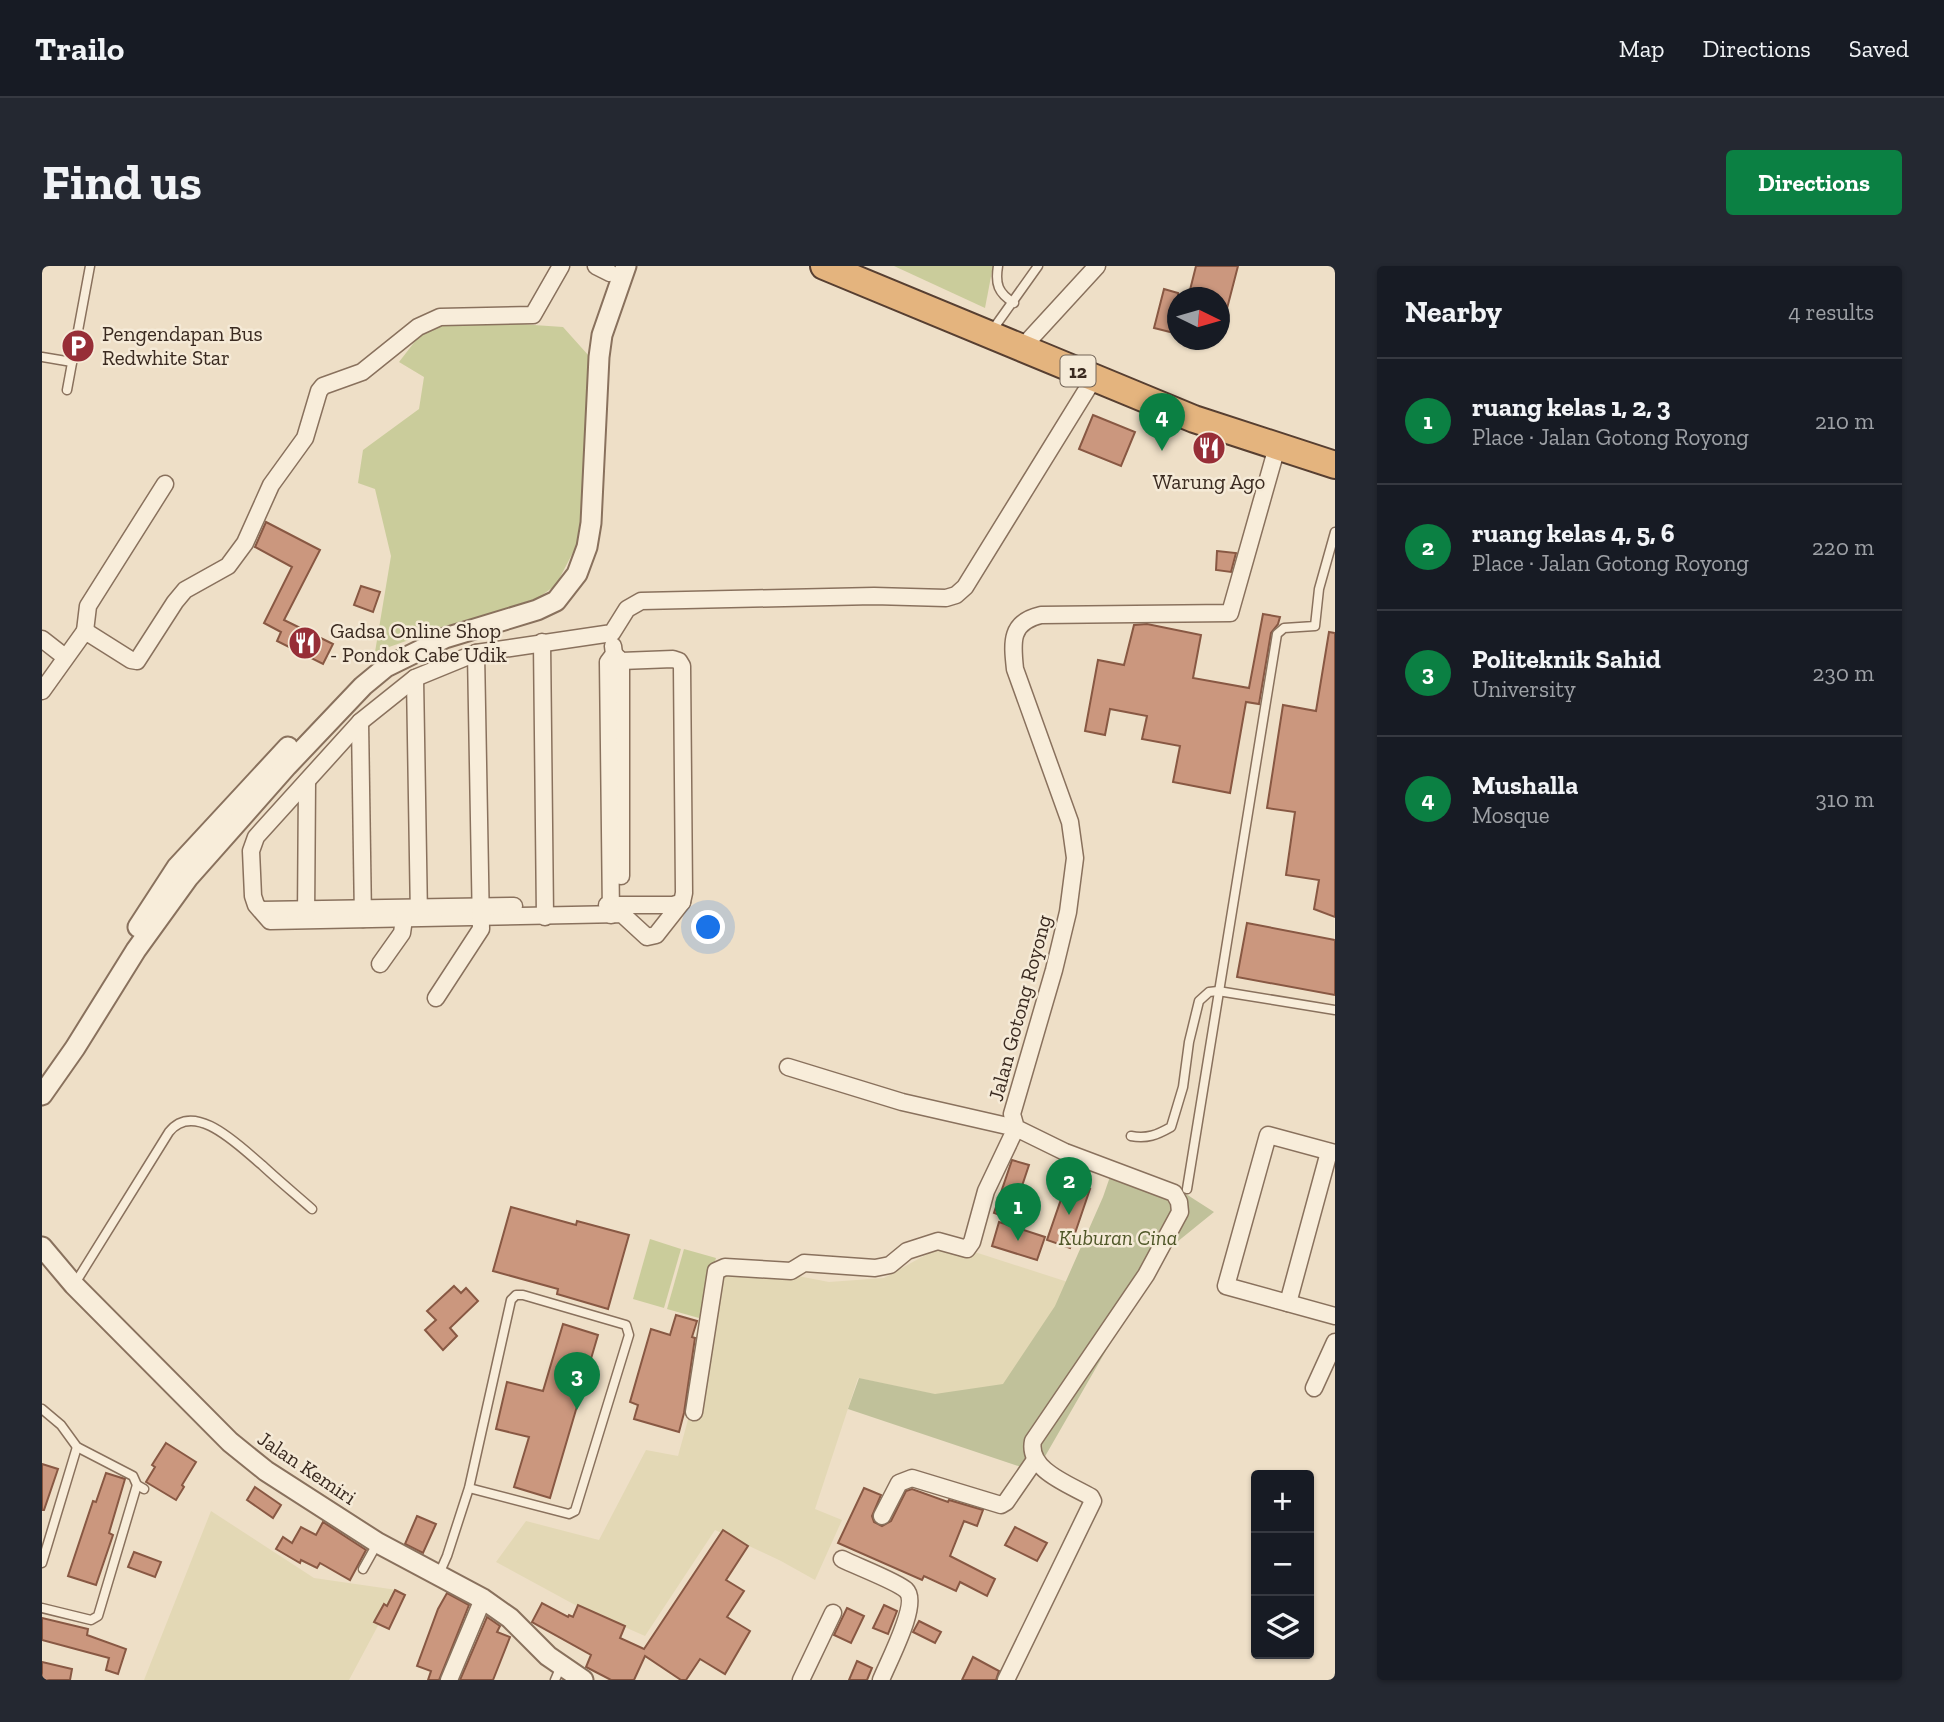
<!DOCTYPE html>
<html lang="en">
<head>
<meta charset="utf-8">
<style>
	body { margin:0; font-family:"Zilla Slab",serif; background:#242831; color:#f1f3f6 }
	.controls { position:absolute; right:21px; bottom:21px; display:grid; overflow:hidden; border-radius:7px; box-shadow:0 2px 5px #0004 }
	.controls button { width:63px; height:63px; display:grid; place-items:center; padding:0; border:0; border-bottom:2px solid #363941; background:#171b24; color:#f1f3f6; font:35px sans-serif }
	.compass { position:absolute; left:1125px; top:21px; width:63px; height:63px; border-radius:50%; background:#171b24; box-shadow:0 2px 5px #0004; rotate:95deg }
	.you { position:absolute; left:667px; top:662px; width:24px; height:24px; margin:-18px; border:5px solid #fff; border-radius:50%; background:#1a73e8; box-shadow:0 0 0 10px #1a73e833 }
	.badge { display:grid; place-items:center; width:46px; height:46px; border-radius:50%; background:#0b8043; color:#fff; font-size:23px; font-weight:700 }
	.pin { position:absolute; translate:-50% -58px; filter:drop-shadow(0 2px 4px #0008) }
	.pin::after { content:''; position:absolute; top:37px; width:24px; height:21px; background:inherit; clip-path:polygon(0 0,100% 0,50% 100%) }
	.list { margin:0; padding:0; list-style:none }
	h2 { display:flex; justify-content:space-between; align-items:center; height:91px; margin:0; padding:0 28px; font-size:30px }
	h2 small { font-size:23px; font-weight:400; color:#9ea1a6 }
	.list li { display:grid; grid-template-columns:46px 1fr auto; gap:21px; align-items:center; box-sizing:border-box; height:126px; padding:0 28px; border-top:2px solid #363941 }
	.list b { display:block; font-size:26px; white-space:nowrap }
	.list p { margin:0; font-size:23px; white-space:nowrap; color:#9ea1a6 }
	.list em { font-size:23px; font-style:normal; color:#9ea1a6 }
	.icon { flex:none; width:38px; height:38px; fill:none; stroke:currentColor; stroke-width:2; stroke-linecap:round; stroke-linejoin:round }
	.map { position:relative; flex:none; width:1293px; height:1414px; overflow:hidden; border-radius:7px }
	header { display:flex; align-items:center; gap:42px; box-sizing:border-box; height:98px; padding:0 35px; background:#171b24; border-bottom:2px solid #363941 }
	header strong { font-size:33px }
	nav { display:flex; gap:38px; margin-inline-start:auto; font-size:24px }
	.intro { display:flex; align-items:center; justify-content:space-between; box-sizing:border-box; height:168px; padding:0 42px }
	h1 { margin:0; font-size:49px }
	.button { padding:18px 32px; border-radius:7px; background:#0b8043; color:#fff; font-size:24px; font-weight:700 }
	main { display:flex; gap:42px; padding:0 42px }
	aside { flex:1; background:#171b24; border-radius:7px; box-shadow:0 2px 5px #0004 }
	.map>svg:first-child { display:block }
</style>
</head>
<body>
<header>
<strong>Trailo</strong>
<nav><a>Map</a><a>Directions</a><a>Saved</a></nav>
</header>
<div class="intro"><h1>Find us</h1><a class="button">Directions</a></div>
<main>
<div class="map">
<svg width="1293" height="1414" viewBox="0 0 1293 1414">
	<rect width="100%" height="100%" fill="#eedfc7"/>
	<g fill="#e3d8b5">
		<path d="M905 977 1032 1018 973 1129H896L816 1112 773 1243 800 1254 773 1314 739 1295 673 1264 603 1370 535 1340 454 1296 484 1255 557 1274 604 1184 636 1190 660 1103 683 996 787 1016 842 1012Z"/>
		<path d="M169 1245 272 1312 355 1324 307 1414H102Z"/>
	</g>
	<g fill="#cacc9b">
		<path d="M852 0H951L943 42Z"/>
		<path d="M391 52 521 61 547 90 540 269 514 319 496 332 398 363 333 386 349 290 333 223 316 217 321 184 377 143 382 111 357 96Z"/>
		<path d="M608 973 639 983 622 1042 591 1033Z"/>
		<path d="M642 983 674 992 657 1052 625 1043Z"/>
	</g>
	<path fill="#c0c19a" d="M1071 902 1133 921 1172 946 1119 989 994 1206 806 1143 817 1112 893 1128 961 1118 1013 1040 1061 931Z"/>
	<g fill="#cb977e" stroke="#885843" stroke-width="2">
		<path d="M1154 0H1196L1181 58 1178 57V32H1146Z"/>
		<path d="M1122 23 1136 27V68L1112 62Z"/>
		<path d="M1051 149 1093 166 1079 200 1037 183Z"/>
		<path d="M224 256 278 284 242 354 291 378 281 398 235 375 239 366 222 357 250 301 213 281Z"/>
		<path d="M1175 285 1194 287 1189 306 1174 304Z"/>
		<path d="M319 320 338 326 331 346 312 339Z"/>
		<path d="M1221 348 1238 351 1236 358 1229 367 1217 438 1204 436 1188 527 1131 516 1138 480 1100 473 1105 450 1068 443 1063 469 1043 465 1056 394 1082 399 1092 359 1105 358 1159 369 1151 412 1207 422Z"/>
		<path d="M1287 366 1293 367V651L1272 643 1277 614 1244 609 1253 546 1225 542 1241 439 1274 445Z"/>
		<path d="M1205 657 1293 674V729L1195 711Z"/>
		<path d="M970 894 987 899 969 953 952 947Z"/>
		<path d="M1025 916 1048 923 1028 982 1005 974Z"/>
		<path d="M469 941 534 959 535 955 587 969 566 1043 515 1028 516 1023 451 1005Z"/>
		<path d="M957 956 1003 971 995 994 950 980Z"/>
		<path d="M412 1020 419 1027 424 1022 436 1035 408 1062 415 1070 401 1084 383 1064 394 1054 385 1045Z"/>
		<path d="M634 1049 655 1055 650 1071 653 1072 642 1147 637 1166 592 1153 596 1139 588 1136 609 1063 628 1069Z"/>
		<path d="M521 1058 556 1069 508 1232 472 1221 487 1171 454 1163 465 1116 501 1125Z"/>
		<path d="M124 1177 154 1196 140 1219 142 1221 134 1234 104 1216 113 1201 110 1199Z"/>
		<path d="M0 1198 16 1203 2 1244H0Z"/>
		<path d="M64 1207 83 1213 67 1267 71 1269 54 1319 26 1310 51 1235 54 1236Z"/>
		<path d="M213 1221 239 1239 231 1252 205 1234Z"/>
		<path d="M822 1222 839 1229 830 1250 832 1256 840 1260 849 1255 864 1225 870 1223 906 1236 907 1234 941 1244 935 1260 922 1255 908 1290 953 1313 945 1330 918 1316 914 1325 882 1310 880 1314 796 1277Z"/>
		<path d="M375 1250 394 1258 381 1287 363 1278Z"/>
		<path d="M281 1256 324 1284 308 1314 278 1297 275 1302 259 1294 258 1297 234 1283 241 1271 250 1277 259 1261 274 1269Z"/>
		<path d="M973 1261 1005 1277 995 1295 963 1279Z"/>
		<path d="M681 1264 706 1280 684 1314 702 1325 685 1351 708 1365 683 1408 658 1393 644 1414H639L603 1390 592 1414H569L544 1401 549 1389 490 1356 500 1337 526 1351 527 1349 531 1351 536 1339 583 1360 578 1372 602 1383Z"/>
		<path d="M92 1286 119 1296 113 1311 86 1301Z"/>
		<path d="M353 1324 363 1329 347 1363 332 1356 342 1338 345 1340Z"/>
		<path d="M405 1327 427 1339 397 1414H386L389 1405 375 1400 396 1343Z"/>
		<path d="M842 1339 855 1345 846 1368 831 1362Z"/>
		<path d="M805 1342 822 1350 809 1377 792 1369Z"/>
		<path d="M445 1351 458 1360 455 1366 468 1371 451 1414H418Z"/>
		<path d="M0 1352 46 1363 45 1369 84 1383 76 1408 64 1404 67 1392 0 1374Z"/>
		<path d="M877 1355 899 1366 893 1377 871 1366Z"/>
		<path d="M931 1391 957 1405 954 1414H920Z"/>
		<path d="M815 1395 830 1402 825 1414H807Z"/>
		<path d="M0 1396 30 1403 28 1414H0Z"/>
	</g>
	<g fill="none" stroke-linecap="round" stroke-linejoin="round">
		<defs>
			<g id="service">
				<path d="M956 0C953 18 956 27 972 37"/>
				<path d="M949 66 996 0"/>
				<path d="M0 91 30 96"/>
				<path d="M25 124 48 0"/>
				<path d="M1089 870C1105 873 1115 869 1129 861L1141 821 1147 776 1157 735 1167 726 1176 725 1293 744"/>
				<path d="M1145 923 1235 368 1242 362 1273 360 1277 323 1293 266"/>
				<path d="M32 1019 127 866C153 833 199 882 220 899 236 914 253 928 270 943"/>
				<path d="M0 1143 19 1159 35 1181 91 1210 95 1219 102 1223"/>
				<path d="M0 1297 35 1181"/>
				<path d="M321 1303 335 1278"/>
				<path d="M397 1308 405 1290 427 1222 469 1034 474 1029H481L584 1059 587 1069 533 1245 527 1248 427 1222"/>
				<path d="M0 1342 49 1354 56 1350 95 1219"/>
				<path d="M513 1414 519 1400"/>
			</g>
			<g id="minor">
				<path d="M554 0 568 7"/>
				<path d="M988 73 1055 0"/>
				<path d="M43 365 46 340 123 218"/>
				<path d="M0 373 23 391"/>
				<path d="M500 376 503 651"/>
				<path d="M579 395V610"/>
				<path d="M373 412 377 651"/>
				<path d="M0 425 43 365 89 394 95 395 133 336 143 324 186 300 203 277 229 219 263 172 277 125 281 120 320 106 376 61 398 51 491 49 519 0"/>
				<path d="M318 456 321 653"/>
				<path d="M640 636 614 669 605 671 580 648 228 655 214 639 211 630 209 585 214 571 318 456 373 412 434 387 570 367 585 343 599 335 832 330 904 332 914 329 923 321 1052 112"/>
				<path d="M565 639H631L640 636 642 627 640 400 637 395 631 393 579 395 572 388"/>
				<path d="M219 644 472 640"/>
				<path d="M569 649 566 396 572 388 571 380"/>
				<path d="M264 653 265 515"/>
				<path d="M338 698 360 667 362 653"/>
				<path d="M394 732 439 663 434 387"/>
				<path d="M1293 887 1226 869 1184 1020 1293 1050"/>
				<path d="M1246 1037 1287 886"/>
				<path d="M1272 1122 1293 1076"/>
				<path d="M652 1146 674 1005 683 1001 749 1005 762 997 833 1002 848 999 865 985 896 975 925 983 930 976 944 925 974 862 860 836 746 801"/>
				<path d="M840 1250 857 1217 870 1212 959 1239 964 1236 993 1194"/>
				<path d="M800 1293C814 1300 856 1316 864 1324 878 1337 846 1396 839 1414"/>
				<path d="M407 1414 441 1333"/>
				<path d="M759 1414 791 1347"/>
				<path d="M964 1414 1051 1235 1049 1231C1027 1218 985 1204 991 1175L1104 1009 1138 946 1137 936 1132 927 1023 886 974 862 970 848 1012 704 1026 646 1033 592 1028 556 973 403C970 376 968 356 999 349L1188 347 1235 181"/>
			</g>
			<g id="tertiary">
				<path d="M96 661 135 601 246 481"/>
				<path d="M0 829 33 782 94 684 146 612 245 500 321 420 344 401 403 372 495 344 514 335 535 308 545 281 549 257 557 91 560 69 584 0"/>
				<path d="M0 981 32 1019 188 1176 224 1205 336 1277 441 1333 468 1352 506 1390 541 1414"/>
			</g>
			<path id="trunk" d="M782 0 1152 153 1293 199"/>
		</defs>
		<use href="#service" stroke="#89715d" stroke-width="11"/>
		<use href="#minor" stroke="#89715d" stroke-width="19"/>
		<use href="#tertiary" stroke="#89715d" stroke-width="23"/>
		<use href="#trunk" stroke="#573f31" stroke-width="30"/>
		<use href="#service" stroke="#f8edda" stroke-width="8"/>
		<use href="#minor" stroke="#f8edda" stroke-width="16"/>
		<use href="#tertiary" stroke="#f8edda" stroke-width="19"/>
		<use href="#trunk" stroke="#e4b47e" stroke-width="26"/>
	</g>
	<defs>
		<symbol id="parking-disc" viewBox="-11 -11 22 22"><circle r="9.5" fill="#972e37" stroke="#f5ead7"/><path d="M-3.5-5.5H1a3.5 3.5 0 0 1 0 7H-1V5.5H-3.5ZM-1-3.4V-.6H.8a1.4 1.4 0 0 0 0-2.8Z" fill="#fff"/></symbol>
		<symbol id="restaurant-disc" viewBox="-11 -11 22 22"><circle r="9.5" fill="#972e37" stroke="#f5ead7"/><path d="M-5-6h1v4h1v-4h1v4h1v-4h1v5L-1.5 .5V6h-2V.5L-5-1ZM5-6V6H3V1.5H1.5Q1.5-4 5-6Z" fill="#fff"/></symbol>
	</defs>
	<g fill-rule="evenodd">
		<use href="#parking-disc" x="17" y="61" width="38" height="38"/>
		<use href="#restaurant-disc" x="1148" y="163" width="38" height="38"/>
		<use href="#restaurant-disc" x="244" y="358" width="38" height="38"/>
	</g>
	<g text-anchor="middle" stroke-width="5" stroke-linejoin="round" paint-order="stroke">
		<rect fill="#f5ead7" stroke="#726457" stroke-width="2" x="1018.5" y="89.5" width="35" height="31" rx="5"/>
		<g font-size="19" font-weight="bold" fill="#3a2a20">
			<text x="1036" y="112">12</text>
		</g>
		<g font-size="21" fill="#3a2a20" stroke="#f5ead7" text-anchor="start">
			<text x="60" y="75">Pengendapan Bus<tspan x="60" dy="24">Redwhite Star</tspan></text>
			<text x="1167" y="223" text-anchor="middle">Warung Ago</text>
			<text x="288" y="372">Gadsa Online Shop<tspan x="288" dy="24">- Pondok Cabe Udik</tspan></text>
		</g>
		<g font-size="21" fill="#3a2a20" stroke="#f5ead7">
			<text transform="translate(978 742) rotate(-75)" y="7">Jalan Gotong Royong</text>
			<text transform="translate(265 1202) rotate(34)" y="7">Jalan Kemiri</text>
		</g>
		<g font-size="21" font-style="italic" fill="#4e5627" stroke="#f5ead7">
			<text x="1076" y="979">Kuburan Cina</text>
		</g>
	</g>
</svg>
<div class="controls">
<button>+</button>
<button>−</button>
<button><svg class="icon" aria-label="layers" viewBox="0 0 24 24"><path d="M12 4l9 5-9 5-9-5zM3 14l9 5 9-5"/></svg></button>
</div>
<svg class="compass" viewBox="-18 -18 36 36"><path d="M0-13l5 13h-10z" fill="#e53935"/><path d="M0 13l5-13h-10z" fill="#9ea1a6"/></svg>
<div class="you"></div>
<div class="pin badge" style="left:976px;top:975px">1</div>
<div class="pin badge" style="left:1027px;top:949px">2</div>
<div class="pin badge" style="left:535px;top:1144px">3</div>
<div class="pin badge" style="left:1120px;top:185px">4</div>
</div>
<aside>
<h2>Nearby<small>4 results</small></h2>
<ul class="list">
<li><span class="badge">1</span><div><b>ruang kelas 1, 2, 3</b><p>Place · Jalan Gotong Royong</p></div><em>210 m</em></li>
<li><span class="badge">2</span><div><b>ruang kelas 4, 5, 6</b><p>Place · Jalan Gotong Royong</p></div><em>220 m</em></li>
<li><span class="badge">3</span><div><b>Politeknik Sahid</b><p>University</p></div><em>230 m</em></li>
<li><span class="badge">4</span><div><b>Mushalla</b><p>Mosque</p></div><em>310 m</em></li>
</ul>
</aside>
</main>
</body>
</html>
